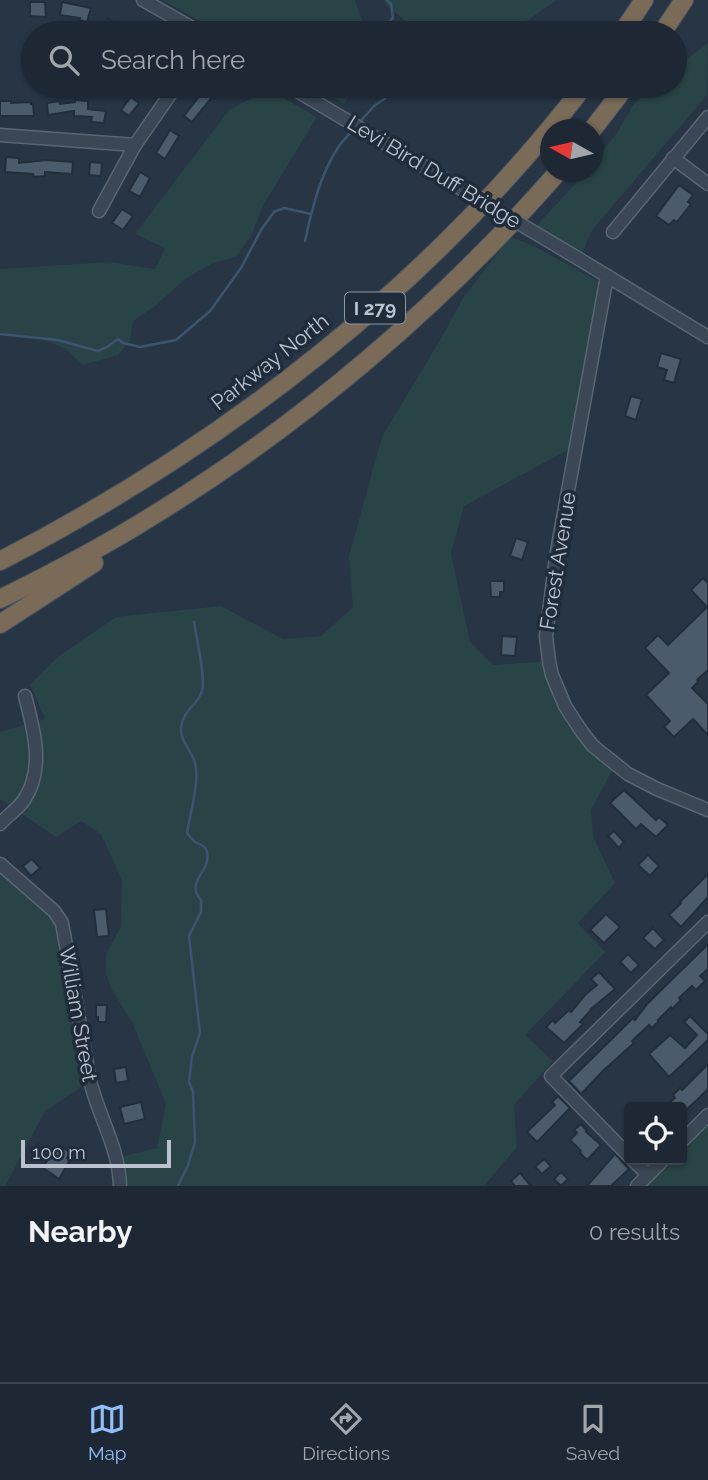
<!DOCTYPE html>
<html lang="en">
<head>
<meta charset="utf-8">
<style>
	body { margin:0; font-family:Raleway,sans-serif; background:#25303c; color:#f1f3f6 }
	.controls { position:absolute; right:21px; bottom:21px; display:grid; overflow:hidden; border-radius:7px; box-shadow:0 2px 5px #0004 }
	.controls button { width:63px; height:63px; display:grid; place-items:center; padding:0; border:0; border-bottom:2px solid #3b444f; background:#1d2834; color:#f1f3f6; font:35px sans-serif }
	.compass { position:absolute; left:540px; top:119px; width:63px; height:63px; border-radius:50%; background:#1d2834; box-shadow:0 2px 5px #0004; rotate:278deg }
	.scale { position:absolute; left:21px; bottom:18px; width:150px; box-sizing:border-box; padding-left:7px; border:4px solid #b9c2ce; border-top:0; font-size:19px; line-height:24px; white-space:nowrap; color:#b9c2ce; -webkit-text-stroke:5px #202c3a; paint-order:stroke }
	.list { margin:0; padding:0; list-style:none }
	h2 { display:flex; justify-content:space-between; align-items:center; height:91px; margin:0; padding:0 28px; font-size:30px }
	h2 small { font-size:23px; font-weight:400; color:#a0a6ac }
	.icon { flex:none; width:38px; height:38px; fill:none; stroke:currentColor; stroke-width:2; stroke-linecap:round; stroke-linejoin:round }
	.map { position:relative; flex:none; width:708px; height:1186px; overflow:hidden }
	.search { position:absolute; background:#1d2834; box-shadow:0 2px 5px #0004; left:21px; right:21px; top:21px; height:77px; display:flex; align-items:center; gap:18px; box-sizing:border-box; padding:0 24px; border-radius:38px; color:#a0a6ac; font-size:26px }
	.sheet { height:196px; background:#1d2834 }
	nav { display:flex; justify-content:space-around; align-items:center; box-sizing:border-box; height:98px; border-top:2px solid #3b444f; background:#1d2834; font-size:19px; color:#a0a6ac }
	nav a { display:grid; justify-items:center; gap:4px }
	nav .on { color:#91bffb }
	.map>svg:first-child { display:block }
</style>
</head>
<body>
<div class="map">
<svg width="708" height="1186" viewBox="0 0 708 1186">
	<rect width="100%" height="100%" fill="#273545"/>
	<g fill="#294446">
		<path d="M163 0H355L366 33H221Z"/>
		<path d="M384 0H557L509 33H419L387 5Z"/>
		<path d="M708 43 707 95 593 229 579 259 532 231 586 172H592L593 163 617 133 633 105 653 86H675V68Z"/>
		<path d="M262 86 317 117 264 204 251 236 236 257 213 263 185 279 154 307 133 321 130 341 118 355 83 365 64 348 38 338 0 332V269L109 262 155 269 165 248 135 234 229 110 255 96Z"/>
		<path d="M312 86H356L344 104Z"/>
		<path d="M510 237 534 246 605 285 577 445 464 506 451 553 470 642 493 665 549 661 565 706 615 765 591 810 593 836 615 883 578 923 605 952 525 1035 553 1061 514 1105 517 1147 484 1186H120L117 1158 157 1148 166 1104 132 1022 112 990 106 974V955L121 926 122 880 101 834 81 821 56 837 0 799V732L45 719 30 685 59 656 116 617 221 606 283 639 321 636 353 607 349 556 382 437 443 335 463 298Z"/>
		<path d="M0 864 54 911 90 1081 45 1111 5 1186H0Z"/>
		<path d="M708 1123V1186H646L671 1160H682V1149Z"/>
	</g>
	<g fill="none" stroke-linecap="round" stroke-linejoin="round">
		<g stroke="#3d546e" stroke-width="2.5">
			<path d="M387 0 391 4 393 18 388 23 389 32 391 33"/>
			<path d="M358 124 374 106 403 86"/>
			<path d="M305 241C312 209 320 174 339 146 343 140 349 135 354 129"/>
			<path d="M0 334 58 340 98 351 107 347 118 339 123 343 140 347 176 340 210 311 241 268 261 230 274 212 284 208 311 214"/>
			<path d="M178 1186 188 1165 195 1142 193 1092 189 1082 192 1057 200 1033 189 936 201 912V900C184 881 212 872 207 852 205 845 200 845 195 842 192 840 189 835 187 833 190 815 200 779 195 763 192 751 180 741 181 728 183 709 197 707 202 691 206 677 196 637 194 622"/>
		</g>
	</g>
	<g fill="#4b5b6b" stroke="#222e3c" stroke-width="2">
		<path d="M30 2H45L46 17 30 16Z"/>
		<path d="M62 2 91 8 87 22 79 20 80 18 60 15Z"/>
		<path d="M107 19 136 33H100Z"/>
		<path d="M207 86H221L192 122 184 116Z"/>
		<path d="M131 97 139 103 129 116 121 110Z"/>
		<path d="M75 100 88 101V109L106 111 104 123 91 122 92 117 74 116V111L48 115 47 103 59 101 60 104 75 102Z"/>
		<path d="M0 101H11V103L31 102V104H33L34 116H0Z"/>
		<path d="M170 130 179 136 165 159 156 153Z"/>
		<path d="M6 157 19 158V163L46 160 73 162 72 174 45 172V176L34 177 33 174 5 172Z"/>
		<path d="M90 162 102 163 101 176 89 175Z"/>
		<path d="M140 172 150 178 140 197 129 191Z"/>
		<path d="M679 185 693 195 688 202 691 204 677 222 674 220 669 225 656 216Z"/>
		<path d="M122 209 133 216 123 230 112 223Z"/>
		<path d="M661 353 681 359 674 383 664 380 667 370 657 367Z"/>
		<path d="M631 396 642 399 636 420 625 416Z"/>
		<path d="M516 538 528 542 522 560 510 556Z"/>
		<path d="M703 578 708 583V670L697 680 698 682 692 688 708 704V735L693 719 674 737 664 727 670 721 646 695 669 673 645 648 658 635 668 645 707 607 691 590Z"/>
		<path d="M490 581H504V592H500V597H491Z"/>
		<path d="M502 636 517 637 515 656 501 655Z"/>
		<path d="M624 790 656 820 659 817 668 825 656 837 641 824 636 829 610 803Z"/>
		<path d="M614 831 624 842 619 848 608 836Z"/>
		<path d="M648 855 659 866 650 876 638 865Z"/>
		<path d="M32 859 40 868 31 876 23 866Z"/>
		<path d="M708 874V897L681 927 669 915 681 903 680 902Z"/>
		<path d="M106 909 109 936 97 937 94 910Z"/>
		<path d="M606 914 620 927 604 943 590 930Z"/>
		<path d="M653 928 664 940 655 949 643 938Z"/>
		<path d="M708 944V969L700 976 705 981 696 990 692 986 679 998 681 1000 672 1009 671 1007 658 1020 659 1021 652 1028 649 1025 632 1041 634 1043 604 1070 581 1094 569 1081 633 1018 635 1020 647 1004Z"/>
		<path d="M628 954 639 965 631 973 620 962Z"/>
		<path d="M599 972 615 989 591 1009V1010L580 1022 583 1024 564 1043 546 1027 553 1020 555 1023 569 1010 571 1012 585 995 597 985 591 979Z"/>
		<path d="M96 1005H107L106 1022H98V1017H96Z"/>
		<path d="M690 1016 708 1034V1040L669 1077 649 1054 670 1035 685 1048 697 1035 684 1022Z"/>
		<path d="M708 1064V1089L697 1100 686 1110 684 1107H664L675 1098 673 1095 680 1088 682 1090Z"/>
		<path d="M126 1067 128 1081 116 1083 114 1069Z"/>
		<path d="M558 1096 570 1108 537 1142 527 1132 555 1105 552 1102Z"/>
		<path d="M141 1102 145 1119 124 1124 120 1107Z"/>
		<path d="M581 1124 587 1131 586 1132 601 1145 587 1160 580 1153 581 1151 570 1140 577 1133 574 1130Z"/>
		<path d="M58 1145 71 1152 67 1158 70 1160 59 1179 43 1168 54 1148 56 1149Z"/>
		<path d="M615 1154 629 1169 611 1186H587Z"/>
		<path d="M544 1159 551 1166 542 1174 535 1167Z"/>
		<path d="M561 1172 568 1179 561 1186 554 1179Z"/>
		<path d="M520 1173 531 1186H515L511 1181Z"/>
	</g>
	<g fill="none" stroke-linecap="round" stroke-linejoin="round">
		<defs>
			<g id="minor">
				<path d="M143 0 201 33"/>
				<path d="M0 135 135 145"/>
				<path d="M673 158 708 184"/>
				<path d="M99 211 135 145 176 86"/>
				<path d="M613 232 708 117"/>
				<path d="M579 259 708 337"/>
				<path d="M607 276 556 557 546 636 549 661 552 675 565 706 582 732 593 746 628 774 657 789 708 810"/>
				<path d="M0 824C7 816 18 809 24 800 45 769 34 730 25 696"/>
				<path d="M0 864 54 911 62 923 90 1081C99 1117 119 1148 120 1186"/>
				<path d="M682 1141 708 1115"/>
				<path d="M629 1156 551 1076 708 922"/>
				<path d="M633 1160 648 1175"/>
				<path d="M637 1186 663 1160"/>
			</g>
			<g id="highway">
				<path d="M622 33 644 0"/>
				<path d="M662 33 684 0"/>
				<path d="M592 130 626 86"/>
				<path d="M0 561C225 445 429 287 584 86"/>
				<path d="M0 599C51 574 101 548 149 518 301 425 441 306 558 172"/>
				<path d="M0 624 94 563"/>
			</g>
		</defs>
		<use href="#minor" stroke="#5a6572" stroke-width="15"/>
		<use href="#highway" stroke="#46525f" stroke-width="20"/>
		<use href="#minor" stroke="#3b4754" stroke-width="12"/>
		<use href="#highway" stroke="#7a6b58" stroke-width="18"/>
		<defs>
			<path id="minor-bridge" d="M289 86 579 259"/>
		</defs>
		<use href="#minor-bridge" stroke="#5a6572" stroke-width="15" stroke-linecap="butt"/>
		<use href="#minor-bridge" stroke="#3b4754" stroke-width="12"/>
	</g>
	<g text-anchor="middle" stroke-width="7" stroke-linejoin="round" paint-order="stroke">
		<rect fill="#202c3a" stroke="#8b95a2" stroke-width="2" x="345" y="292.5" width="60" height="31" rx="5"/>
		<g font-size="19" font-weight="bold" fill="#b9c2ce">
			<text x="375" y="315">I 279</text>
		</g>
		<g font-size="21" fill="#b9c2ce" stroke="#202c3a">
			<text transform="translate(434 172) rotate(31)" y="7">Levi Bird Duff Bridge</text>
			<text transform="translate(270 362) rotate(-38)" y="7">Parkway North</text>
			<text transform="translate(558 561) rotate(-81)" y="7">Forest Avenue</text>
			<text transform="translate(78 1014) rotate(80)" y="7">William Street</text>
		</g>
	</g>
</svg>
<div class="controls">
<button><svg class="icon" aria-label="locate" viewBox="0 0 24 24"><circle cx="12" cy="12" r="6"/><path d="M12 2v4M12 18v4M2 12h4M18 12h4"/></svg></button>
</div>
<svg class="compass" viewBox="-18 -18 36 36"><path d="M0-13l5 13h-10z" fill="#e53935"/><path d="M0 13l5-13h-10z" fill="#a0a6ac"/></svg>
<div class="scale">100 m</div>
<div class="search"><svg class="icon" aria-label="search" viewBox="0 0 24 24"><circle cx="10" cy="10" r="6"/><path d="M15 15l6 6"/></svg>Search here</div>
</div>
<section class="sheet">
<h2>Nearby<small>0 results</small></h2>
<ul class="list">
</ul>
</section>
<nav>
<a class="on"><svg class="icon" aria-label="map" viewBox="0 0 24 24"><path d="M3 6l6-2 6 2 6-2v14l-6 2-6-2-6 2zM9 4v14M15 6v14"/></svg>Map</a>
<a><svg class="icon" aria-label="directions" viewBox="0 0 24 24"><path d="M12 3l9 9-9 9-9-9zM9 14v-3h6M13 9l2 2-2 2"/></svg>Directions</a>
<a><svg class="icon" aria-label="saved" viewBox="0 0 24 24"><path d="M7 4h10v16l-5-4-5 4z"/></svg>Saved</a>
</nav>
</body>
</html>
